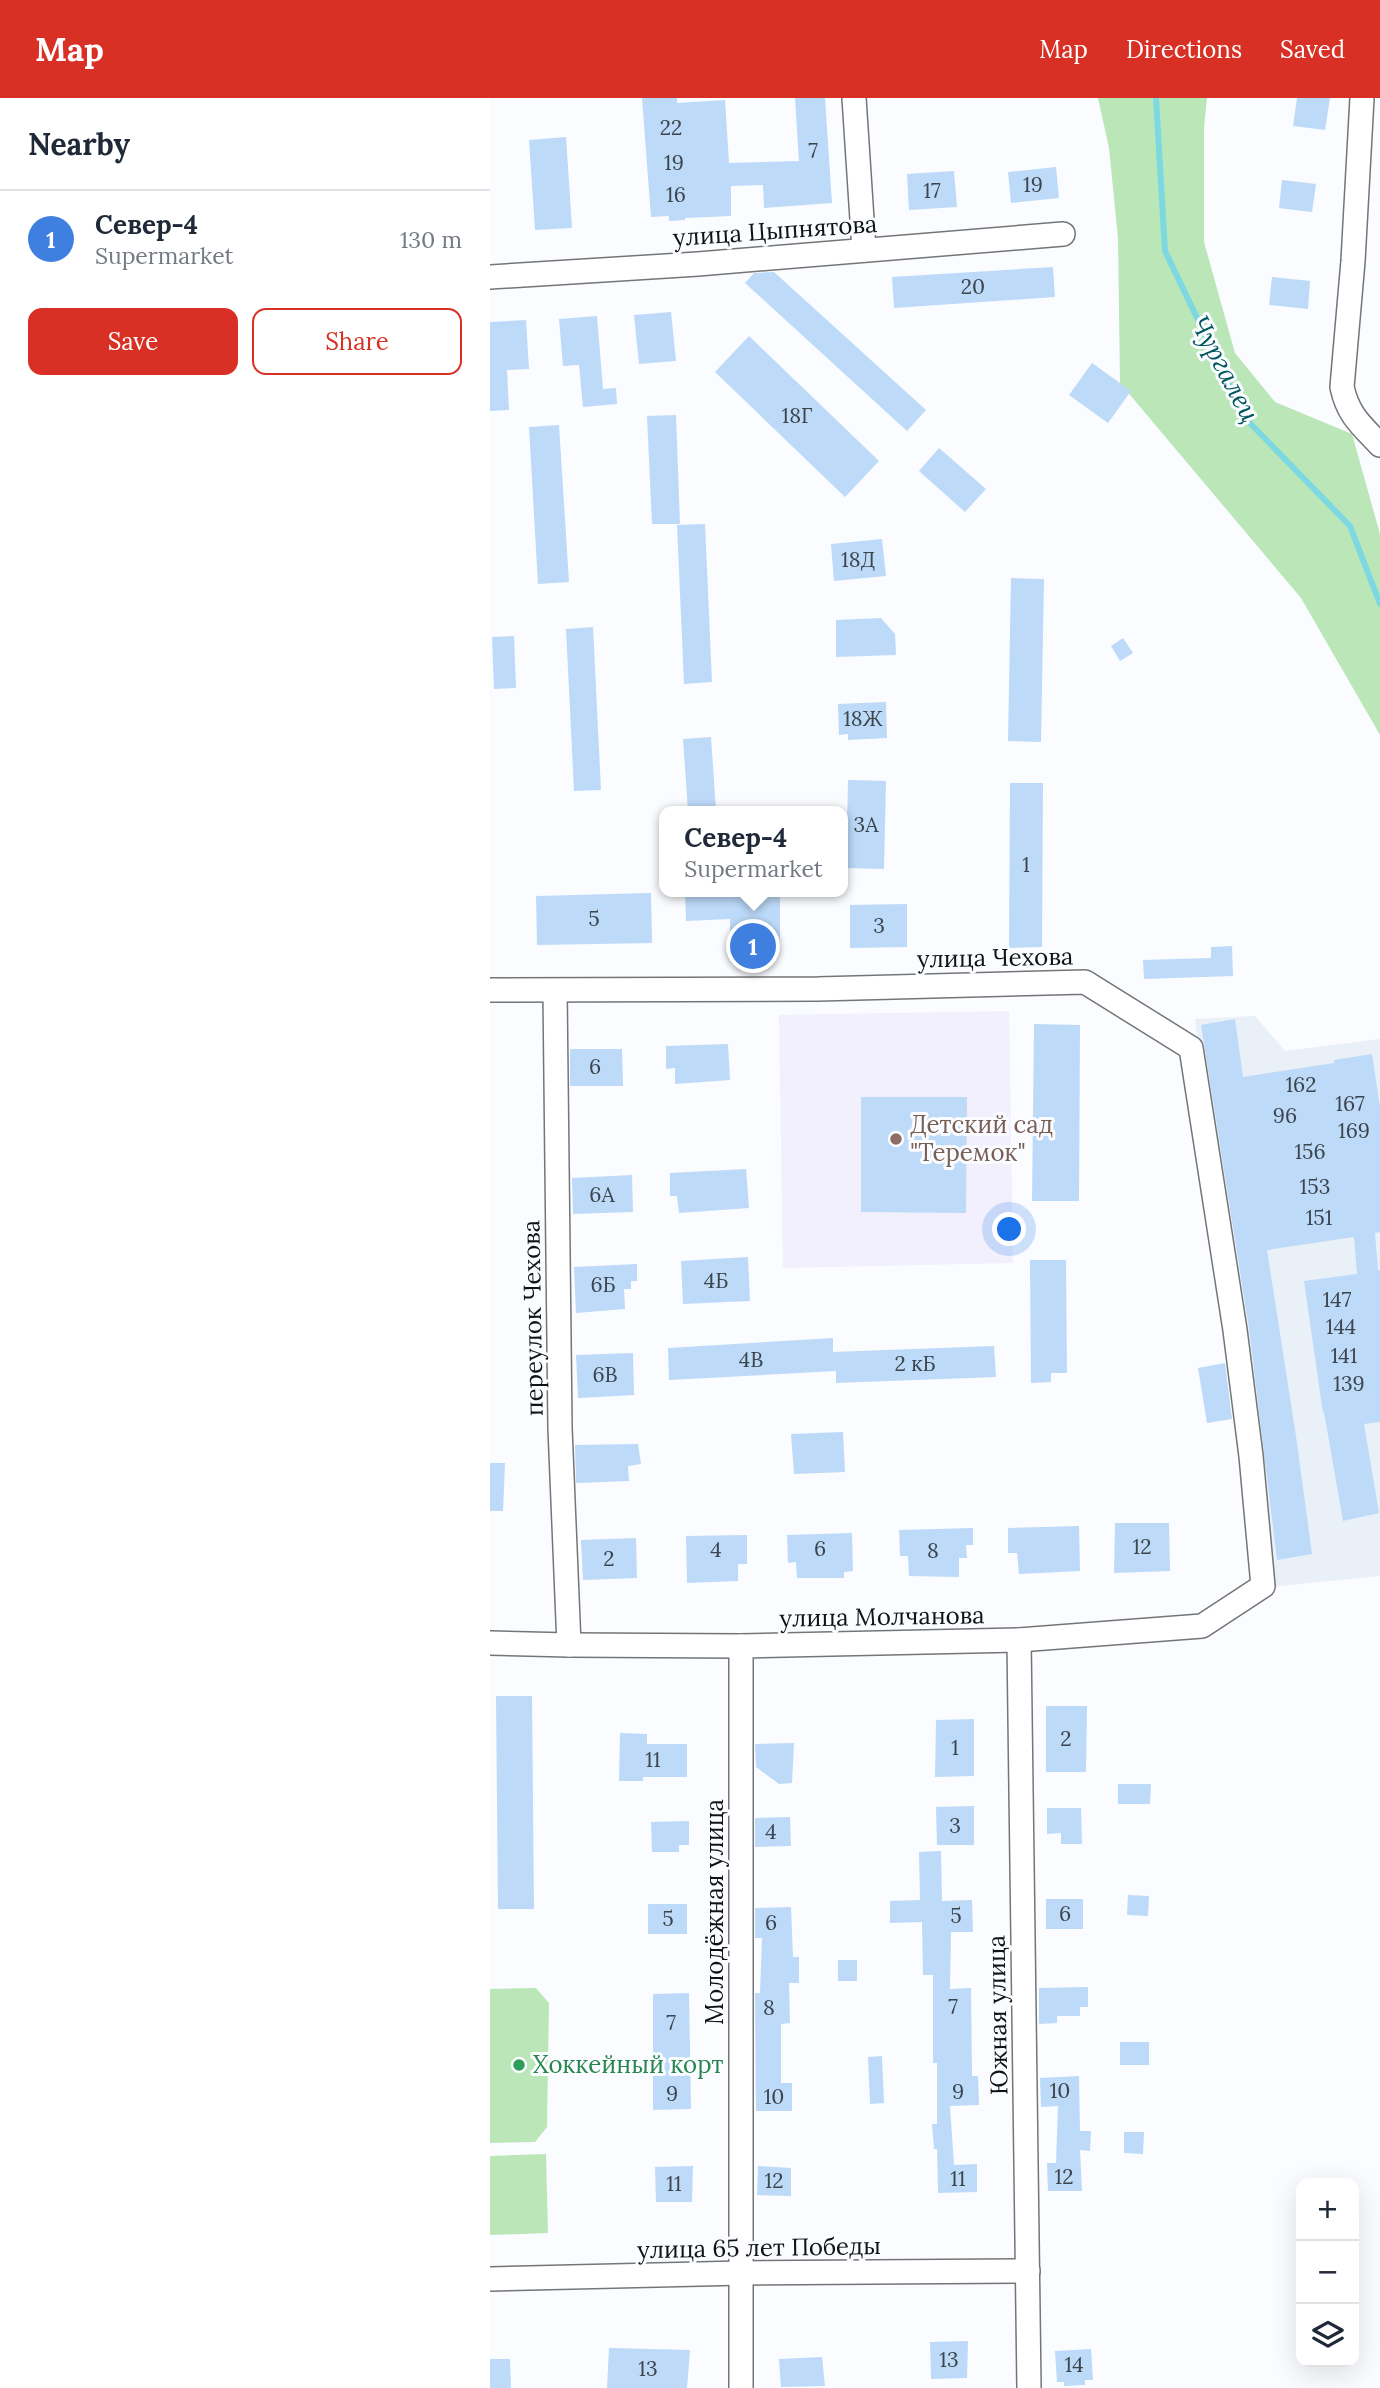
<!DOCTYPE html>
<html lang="en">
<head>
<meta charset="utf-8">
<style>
	body { margin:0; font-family:Lora,serif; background:#f2f2f3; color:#1f2937 }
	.controls { position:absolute; right:21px; bottom:21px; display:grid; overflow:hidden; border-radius:14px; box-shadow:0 7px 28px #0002 }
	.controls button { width:63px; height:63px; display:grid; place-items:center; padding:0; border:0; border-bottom:2px solid #e0e1e3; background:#fff; color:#1f2937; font:35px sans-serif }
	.you { position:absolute; left:520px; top:1132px; width:24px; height:24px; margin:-18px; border:5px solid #fff; border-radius:50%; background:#1a73e8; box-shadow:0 0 0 10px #1a73e833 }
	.badge { display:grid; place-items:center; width:46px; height:46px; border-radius:50%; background:#d93025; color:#fff; font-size:23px; font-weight:700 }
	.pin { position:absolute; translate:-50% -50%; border:4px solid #fff; box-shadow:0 2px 7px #0006 }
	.popup { position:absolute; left:169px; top:708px; width:189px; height:91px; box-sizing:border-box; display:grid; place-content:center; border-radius:14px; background:#fff; filter:drop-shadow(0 2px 5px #0005); font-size:23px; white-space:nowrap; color:#747a83 }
	.popup b { font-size:26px; color:#1f2937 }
	.popup::after { content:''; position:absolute; left:50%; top:100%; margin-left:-14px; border:14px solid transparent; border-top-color:#fff }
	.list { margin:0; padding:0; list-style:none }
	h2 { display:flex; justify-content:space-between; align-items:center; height:91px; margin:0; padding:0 28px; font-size:30px }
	h2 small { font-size:23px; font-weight:400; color:#747a83 }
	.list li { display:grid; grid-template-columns:46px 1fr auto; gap:21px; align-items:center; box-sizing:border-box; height:98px; padding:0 28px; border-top:2px solid #e0e1e3 }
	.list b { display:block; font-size:26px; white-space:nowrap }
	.list p { margin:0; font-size:23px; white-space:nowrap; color:#747a83 }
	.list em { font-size:23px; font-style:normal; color:#747a83 }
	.actions { display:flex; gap:14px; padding:21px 28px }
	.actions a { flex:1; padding:16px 0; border:2px solid #d93025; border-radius:14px; text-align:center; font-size:24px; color:#d93025 }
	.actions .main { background:#d93025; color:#fff }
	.icon { flex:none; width:38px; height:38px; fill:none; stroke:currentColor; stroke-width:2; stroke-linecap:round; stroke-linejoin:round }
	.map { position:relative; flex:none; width:890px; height:2290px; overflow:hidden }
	header { display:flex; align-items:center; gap:42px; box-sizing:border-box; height:98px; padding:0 35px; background:#d93025; color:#fff }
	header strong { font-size:33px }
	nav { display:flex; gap:38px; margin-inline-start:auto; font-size:24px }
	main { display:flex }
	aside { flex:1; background:#fff }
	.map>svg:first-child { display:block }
</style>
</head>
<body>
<header>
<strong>Map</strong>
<nav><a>Map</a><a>Directions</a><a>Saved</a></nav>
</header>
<main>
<aside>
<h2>Nearby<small></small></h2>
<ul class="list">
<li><span class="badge" style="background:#3f7fe0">1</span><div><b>Север-4</b><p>Supermarket</p></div><em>130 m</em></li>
</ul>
<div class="actions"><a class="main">Save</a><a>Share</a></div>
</aside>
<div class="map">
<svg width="890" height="2290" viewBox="0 0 890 2290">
	<rect width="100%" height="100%" fill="#fafcff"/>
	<path fill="#e9f0f8" d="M765 918 795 953 890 941V1478L779 1489 705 921Z"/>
	<path fill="#f2f0fd" d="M519 913 523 1165 293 1170 289 917Z"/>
	<g fill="#bae6b8">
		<path d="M608 0H717L714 30V144L745 255 785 304 862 336 890 436V637L811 500 630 285 628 140 619 50Z"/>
		<path d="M46 1890 59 1905 57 2029 45 2044 0 2045V1891Z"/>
		<path d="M56 2056 58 2135 0 2137V2058Z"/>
	</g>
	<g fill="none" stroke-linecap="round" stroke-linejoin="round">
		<path stroke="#7dd8e2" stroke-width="6" d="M666 0 675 153 755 320 860 428 890 506"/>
	</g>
	<g fill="#bddaf9">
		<path d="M152 0H187V5L235 2 239 65 309 63 305 0H335L342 105 274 110 273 87 241 88V118L195 120V122L179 123V118L161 119Z"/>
		<path d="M807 0H840L835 32 803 28Z"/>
		<path d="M76 39 82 130 45 132 39 42Z"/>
		<path d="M566 69 569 100 521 105 518 74Z"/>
		<path d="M464 73 467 109 419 112 417 76Z"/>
		<path d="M792 82 826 86 822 114 789 110Z"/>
		<path d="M563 169 565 199 404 210 402 179Z"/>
		<path d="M284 174 436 312 417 333 255 185 264 175Z"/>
		<path d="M782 179 820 183 818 211 779 207Z"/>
		<path d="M181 214 186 263 149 266 144 217Z"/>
		<path d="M107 218 113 291 126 290 127 306 93 309 89 267 73 268 69 221Z"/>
		<path d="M36 222 39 271 17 272 19 312 0 313V224Z"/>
		<path d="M259 238 389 363 355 399 225 274Z"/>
		<path d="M602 265 641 293 618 325 579 297Z"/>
		<path d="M186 317 190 426H162L157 318Z"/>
		<path d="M69 327 79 484 48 486 39 329Z"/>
		<path d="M449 350 496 391 475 414 429 373Z"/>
		<path d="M215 426 222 584 194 586 187 427Z"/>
		<path d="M392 441 396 478 344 483 341 446Z"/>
		<path d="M521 480 554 481 551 644 518 643Z"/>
		<path d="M391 520 405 536 406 557 346 559V522Z"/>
		<path d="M103 529 111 692 84 693 76 531Z"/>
		<path d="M24 538 26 590 4 591 2 539Z"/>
		<path d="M633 540 643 555 630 563 621 548Z"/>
		<path d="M396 604 397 640 358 642V636L349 637 348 606Z"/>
		<path d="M221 639 226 713H198L193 641Z"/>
		<path d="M358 682 396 683 394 771 356 770Z"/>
		<path d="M520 685H553L552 849 519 850Z"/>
		<path d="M195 794H290V848H240V821L196 823Z"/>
		<path d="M161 795 162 845 47 847 46 798Z"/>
		<path d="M417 806V849L360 850V807Z"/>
		<path d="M742 848 743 878 654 881 653 862 721 860V849Z"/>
		<path d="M745 921 753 979 844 965V962L882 956 890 1009V1134L885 1135 888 1172H890V1324L874 1326 889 1415 853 1423 834 1314 833 1315 814 1183 867 1176 864 1139 777 1152 806 1338 822 1456 787 1462 759 1230 711 927Z"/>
		<path d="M544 926 590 927 589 1103H542Z"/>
		<path d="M238 946 240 982 185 986V970L176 971V948Z"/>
		<path d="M80 951H132L133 988H80Z"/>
		<path d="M371 999H477L476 1115 371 1114Z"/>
		<path d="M256 1071 259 1110 189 1115 187 1098H180V1075Z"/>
		<path d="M142 1077 143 1114 83 1116 82 1080Z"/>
		<path d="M258 1159 260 1203 193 1206 191 1163Z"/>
		<path d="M540 1162H576L577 1275H561V1284L541 1285Z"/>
		<path d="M147 1166V1183H141V1191H134L135 1211 86 1215 84 1169Z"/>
		<path d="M343 1240V1254L504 1248 506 1279 346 1285V1273L179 1282 178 1250Z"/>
		<path d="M143 1255 144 1297 88 1300 86 1257Z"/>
		<path d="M735 1265 742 1321 717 1325 708 1270Z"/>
		<path d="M353 1334 355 1374 304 1376 301 1336Z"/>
		<path d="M148 1346 151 1366 138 1368 139 1383 86 1385 85 1347Z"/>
		<path d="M0 1365H15L13 1413H0Z"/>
		<path d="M625 1425H679L680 1473 624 1475Z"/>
		<path d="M589 1428 590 1473 529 1476 527 1455H518V1430Z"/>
		<path d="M483 1430V1447H476L477 1460H469V1479L419 1478 418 1458H410L409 1432Z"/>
		<path d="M362 1435 363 1473 354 1474V1480H307L306 1464 298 1465 297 1437Z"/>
		<path d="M257 1437V1466H248V1483L197 1485 196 1438Z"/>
		<path d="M146 1440 147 1480 93 1482 91 1442Z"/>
		<path d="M6 1598H42L44 1811H8Z"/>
		<path d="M556 1608H597L596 1674H556Z"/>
		<path d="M484 1621V1678L445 1679 446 1622Z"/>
		<path d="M130 1635 157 1636V1646H197V1679H153V1683H129Z"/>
		<path d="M304 1645 302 1685 289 1686 266 1669 265 1646Z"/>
		<path d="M628 1686H661L660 1706H628Z"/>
		<path d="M484 1708V1747H447L446 1709Z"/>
		<path d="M557 1710H591L592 1746H571V1735L557 1736Z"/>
		<path d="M300 1719 301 1748 265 1749V1720Z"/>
		<path d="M199 1723V1747H189V1754H162L161 1724Z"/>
		<path d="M451 1753 452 1803 482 1802 483 1834H461L460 1891 481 1890 482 1978H488L489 2007 460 2008 464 2067 487 2066V2094L448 2095 447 2051H444L442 2026H447V1965H443V1877H433L432 1824 400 1825V1803L430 1802 429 1754Z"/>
		<path d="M638 1797 659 1798 658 1818 637 1817Z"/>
		<rect x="556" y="1801" width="37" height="30"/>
		<rect x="158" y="1806" width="39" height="30"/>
		<path d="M301 1809 303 1859H309V1885H299L300 1925 291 1926V1985H302V2013H266L265 1895H270L272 1840H265V1810Z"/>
		<rect x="348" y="1862" width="19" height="21"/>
		<path d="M598 1889V1909H590V1918H567V1925L549 1926V1890Z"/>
		<path d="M199 1895 201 2011 163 2012V1896Z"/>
		<rect x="630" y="1944" width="29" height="23"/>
		<path d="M392 1958 394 2005 380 2006 378 1959Z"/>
		<path d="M589 1978 590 2033H601L600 2053 590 2052 592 2093H558L557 2065H566L568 2008 551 2009 550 1980Z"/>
		<path d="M634 2034H654L653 2056 634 2055Z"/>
		<path d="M203 2068 202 2104H166L165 2069Z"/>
		<path d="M268 2068 301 2070V2098L267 2097Z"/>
		<path d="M478 2243 477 2280 441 2281 440 2244Z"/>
		<path d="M119 2250 200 2252 197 2290H117Z"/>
		<path d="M601 2251 603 2282H595V2287L574 2288V2284H567L565 2253Z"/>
		<path d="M332 2259 335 2288 291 2289 289 2261Z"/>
		<path d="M0 2261H20L21 2290H0Z"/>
	</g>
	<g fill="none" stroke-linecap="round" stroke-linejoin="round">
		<defs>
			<g id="minor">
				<path d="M364 0 374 152"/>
				<path d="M872 0 863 163 852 289C858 317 871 327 890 347"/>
				<path d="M0 179 208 166 573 136"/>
				<path d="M0 892 328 891 595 884 701 950 745 1232 761 1358 773 1488 712 1528 529 1542 251 1548 79 1547 0 1545"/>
				<path d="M65 893 70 1330 79 1547"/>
				<path d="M529 1542 539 2290"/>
				<path d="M251 1548V2290"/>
				<path d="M0 2181 252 2175 538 2173"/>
			</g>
		</defs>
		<use href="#minor" stroke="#737577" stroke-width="26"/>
		<use href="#minor" stroke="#fff" stroke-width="23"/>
	</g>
	<circle fill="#8d6e63" stroke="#fafcff" stroke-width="2.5" cx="406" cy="1041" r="7"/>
	<circle fill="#2e9e5b" stroke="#fafcff" stroke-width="2.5" cx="29" cy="1967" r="7"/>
	<g text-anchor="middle" stroke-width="6" stroke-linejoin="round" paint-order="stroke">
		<g font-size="21" fill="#3c444c">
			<text x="181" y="37">22</text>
			<text x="323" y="60">7</text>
			<text x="184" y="72">19</text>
			<text x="543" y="94">19</text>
			<text x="442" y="100">17</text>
			<text x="186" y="104">16</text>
			<text x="483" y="196">20</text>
			<text x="307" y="325">18Г</text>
			<text x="368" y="469">18Д</text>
			<text x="373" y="628">18Ж</text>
			<text x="376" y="734">3А</text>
			<text x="536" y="774">1</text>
			<text x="104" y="828">5</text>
			<text x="389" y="835">3</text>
			<text x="105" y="976">6</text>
			<text x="811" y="994">162</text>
			<text x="860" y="1013">167</text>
			<text x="795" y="1025">96</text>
			<text x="864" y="1040">169</text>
			<text x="820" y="1061">156</text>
			<text x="825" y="1096">153</text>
			<text x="112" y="1104">6А</text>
			<text x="829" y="1127">151</text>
			<text x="226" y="1190">4Б</text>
			<text x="113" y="1194">6Б</text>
			<text x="847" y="1209">147</text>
			<text x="851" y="1236">144</text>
			<text x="854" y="1265">141</text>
			<text x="261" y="1269">4В</text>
			<text x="425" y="1273">2 кБ</text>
			<text x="115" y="1284">6В</text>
			<text x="859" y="1293">139</text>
			<text x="652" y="1456">12</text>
			<text x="330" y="1458">6</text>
			<text x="226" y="1459">4</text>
			<text x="443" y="1460">8</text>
			<text x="119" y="1468">2</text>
			<text x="576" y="1648">2</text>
			<text x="465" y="1657">1</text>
			<text x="163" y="1669">11</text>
			<text x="465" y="1735">3</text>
			<text x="281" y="1741">4</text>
			<text x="575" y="1823">6</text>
			<text x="466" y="1825">5</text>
			<text x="178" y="1828">5</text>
			<text x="281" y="1832">6</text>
			<text x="463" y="1916">7</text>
			<text x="279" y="1917">8</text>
			<text x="181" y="1932">7</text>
			<text x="570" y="2000">10</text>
			<text x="468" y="2001">9</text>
			<text x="182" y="2003">9</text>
			<text x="284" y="2006">10</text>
			<text x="574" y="2086">12</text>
			<text x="468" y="2088">11</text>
			<text x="284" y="2090">12</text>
			<text x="184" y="2093">11</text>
			<text x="459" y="2269">13</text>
			<text x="584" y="2274">14</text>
			<text x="158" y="2278">13</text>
		</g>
		<g font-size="24" fill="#111213" stroke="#fafcff">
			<text transform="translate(285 133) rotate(-4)" y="8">улица Цыпнятова</text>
			<text transform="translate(505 860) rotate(-1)" y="8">улица Чехова</text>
			<text transform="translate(43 1220) rotate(-91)" y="8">переулок Чехова</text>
			<text transform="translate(392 1519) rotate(-1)" y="8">улица Молчанова</text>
			<text transform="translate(225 1814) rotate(-90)" y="8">Молодёжная улица</text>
			<text transform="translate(508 1917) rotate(-91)" y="8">Южная улица</text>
			<text transform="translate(269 2150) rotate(-1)" y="8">улица 65 лет Победы</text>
		</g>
		<g font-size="24" fill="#785e54" stroke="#fafcff" text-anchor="start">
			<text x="420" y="1035">Детский сад<tspan x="420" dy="28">"Теремок"</tspan></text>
		</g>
		<g font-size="24" fill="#27864d" stroke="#fafcff" text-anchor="start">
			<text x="43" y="1975">Хоккейный корт</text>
		</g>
		<g font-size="26" font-style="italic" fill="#00555d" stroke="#fafcff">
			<text transform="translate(735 271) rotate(62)" y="9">Чургалец</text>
		</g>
	</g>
</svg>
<div class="controls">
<button>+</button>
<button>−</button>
<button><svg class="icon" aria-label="layers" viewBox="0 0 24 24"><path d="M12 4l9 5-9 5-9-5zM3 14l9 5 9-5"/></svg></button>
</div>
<div class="you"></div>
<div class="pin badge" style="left:263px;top:848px;background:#3f7fe0">1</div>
<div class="popup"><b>Север-4</b>Supermarket</div>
</div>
</main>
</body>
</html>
